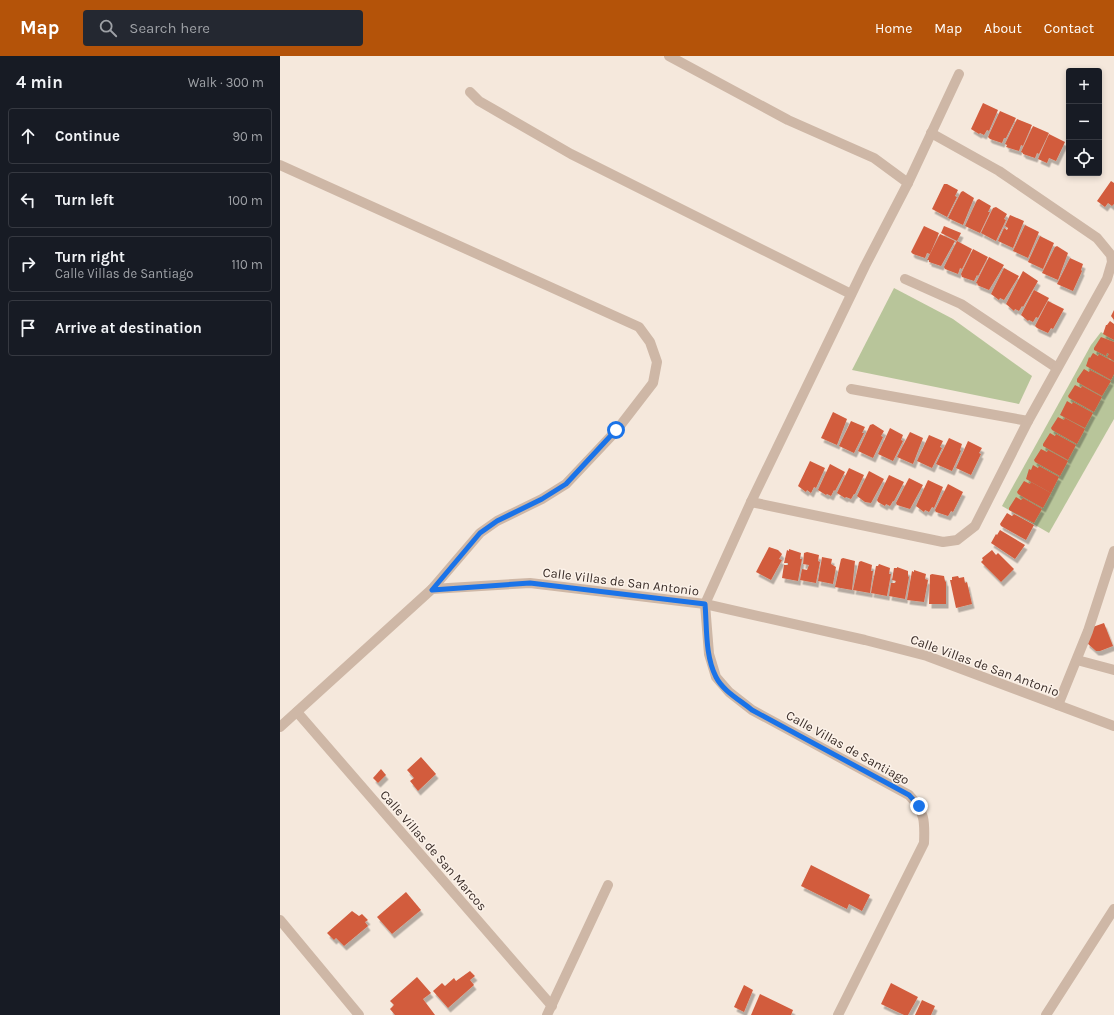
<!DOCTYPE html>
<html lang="en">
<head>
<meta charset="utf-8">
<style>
	body { margin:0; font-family:Karla,sans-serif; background:#242831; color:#f1f3f6 }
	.controls { position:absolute; right:12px; top:12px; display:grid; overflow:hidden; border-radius:4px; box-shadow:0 2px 6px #0003 }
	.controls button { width:36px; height:36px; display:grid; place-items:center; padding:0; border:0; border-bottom:1px solid #363941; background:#171b24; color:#f1f3f6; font:20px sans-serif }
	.stop { position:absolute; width:12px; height:12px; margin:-9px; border:3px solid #1a73e8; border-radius:50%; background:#fff }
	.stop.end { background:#1a73e8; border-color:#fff; box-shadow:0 1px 4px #0008 }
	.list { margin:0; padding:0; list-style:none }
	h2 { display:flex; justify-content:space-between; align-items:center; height:52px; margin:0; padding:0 16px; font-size:17px }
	h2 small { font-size:13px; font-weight:400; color:#9ea1a6 }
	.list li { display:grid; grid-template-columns:26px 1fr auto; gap:12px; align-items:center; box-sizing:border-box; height:56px; margin:0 8px 8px; padding:0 8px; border:1px solid #363941; border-radius:4px }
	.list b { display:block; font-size:15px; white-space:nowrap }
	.list p { margin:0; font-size:13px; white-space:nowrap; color:#9ea1a6 }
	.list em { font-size:13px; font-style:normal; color:#9ea1a6 }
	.icon { flex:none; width:22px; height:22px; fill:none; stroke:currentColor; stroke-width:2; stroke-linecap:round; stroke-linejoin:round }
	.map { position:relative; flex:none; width:834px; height:959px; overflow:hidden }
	header { display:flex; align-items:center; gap:24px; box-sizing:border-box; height:56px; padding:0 20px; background:#b45309; color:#fff }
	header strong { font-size:19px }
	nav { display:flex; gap:22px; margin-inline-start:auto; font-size:14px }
	.search { width:280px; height:36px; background:#242831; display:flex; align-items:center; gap:10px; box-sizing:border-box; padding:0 14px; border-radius:4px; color:#9ea1a6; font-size:15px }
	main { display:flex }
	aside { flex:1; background:#171b24 }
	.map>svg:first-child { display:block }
</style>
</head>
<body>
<header>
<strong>Map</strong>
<div class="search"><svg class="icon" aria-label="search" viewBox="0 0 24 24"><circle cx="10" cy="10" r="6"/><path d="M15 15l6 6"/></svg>Search here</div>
<nav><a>Home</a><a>Map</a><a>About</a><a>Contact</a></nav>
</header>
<main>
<aside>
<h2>4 min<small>Walk · 300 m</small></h2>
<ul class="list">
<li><svg class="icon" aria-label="ahead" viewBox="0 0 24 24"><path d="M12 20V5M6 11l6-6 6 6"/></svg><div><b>Continue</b></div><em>90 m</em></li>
<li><svg class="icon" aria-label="left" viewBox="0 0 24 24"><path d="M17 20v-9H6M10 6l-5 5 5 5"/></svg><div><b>Turn left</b></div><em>100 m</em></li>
<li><svg class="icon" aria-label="right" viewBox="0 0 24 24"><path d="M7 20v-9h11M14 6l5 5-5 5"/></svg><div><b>Turn right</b><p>Calle Villas de Santiago</p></div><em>110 m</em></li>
<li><svg class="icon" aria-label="arrive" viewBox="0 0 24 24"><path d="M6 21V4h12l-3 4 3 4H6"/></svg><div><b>Arrive at destination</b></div></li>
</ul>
</aside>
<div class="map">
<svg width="834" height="959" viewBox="0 0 834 959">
	<defs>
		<filter id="shadow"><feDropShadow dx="2.5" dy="4.5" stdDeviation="0" flood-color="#0004"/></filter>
	</defs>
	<rect width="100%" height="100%" fill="#f5e8dc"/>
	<g fill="#b8c59a">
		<path d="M614 232 673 263 752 320 739 348 572 314Z"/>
		<path d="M821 276 834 284V363L769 477 722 450 811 289Z"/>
	</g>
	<g fill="#d25c3d" filter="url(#shadow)">
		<path d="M703 47 718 54 709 75 707 74 704 79 700 77 699 78 691 73Z"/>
		<path d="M720 55 736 62 726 82H724L722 87 710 83 708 81Z"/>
		<path d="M737 63 752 69 743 90 741 89 739 95 726 91 727 89 725 88Z"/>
		<path d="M753 70 769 77 759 98 757 97 755 102 743 98V97L741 96Z"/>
		<path d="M769 78 785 86 776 105 769 102 767 107 758 103Z"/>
		<path d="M831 125 834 127V148L832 150 828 147 825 151 817 145Z"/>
		<path d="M664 128H667L678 134 675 140 677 141 667 161 652 153Z"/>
		<path d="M683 135 694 142 683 169 668 162 681 136Z"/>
		<path d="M699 143 711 150 708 156H710L700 177 685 170 697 144Z"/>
		<path d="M716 151 727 158 724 163 726 164 716 185 701 177 713 152Z"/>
		<path d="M730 159 744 165 733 192 718 185 724 172 727 174 728 172 725 170Z"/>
		<path d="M745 169 759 176 748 202 733 195Z"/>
		<path d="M644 170 659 177 650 198 647 197 645 202 633 198 631 196Z"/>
		<path d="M664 170 681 177 677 185 661 177Z"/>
		<path d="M660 178 675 185 661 210 649 206V204H647Z"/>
		<path d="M760 180 774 187 763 213 748 206Z"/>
		<path d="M677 185 692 193 682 213 680 212 678 218 665 213 664 211Z"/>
		<path d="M777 190 788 197 778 224 762 217 775 191Z"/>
		<path d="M693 193 708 201 698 220 697 219 694 225 682 221 681 218Z"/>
		<path d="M709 201 724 209 709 234 697 229 698 228 696 227Z"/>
		<path d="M790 202 803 208 801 214 802 215 793 235 777 228Z"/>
		<path d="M724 212 739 220 724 244 720 242 719 244 711 238Z"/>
		<path d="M743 215 758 225 743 251 742 250 739 255 735 253 734 255 726 248Z"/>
		<path d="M754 234 769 242 758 262 756 261 753 266 749 264 748 265 741 259Z"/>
		<path d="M768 245 784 253 773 273 771 272 768 277 757 272 755 270Z"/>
		<path d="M834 254V264L831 260Z"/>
		<path d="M830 265 834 268V284L823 278 826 269H827Z"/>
		<path d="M821 281 834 286V305L827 301 829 298 827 297 826 300 814 294V292Z"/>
		<path d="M813 297 818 300 819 298 834 306V318L831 324 806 310 809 301 810 302Z"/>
		<path d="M804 313 809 316 810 314 831 325 822 340 797 326V323Z"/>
		<path d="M795 329 801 332 802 330 822 341 814 356 789 342 788 340Z"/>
		<path d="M787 345 792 348 793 346 813 357 805 372 780 359Z"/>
		<path d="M553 356 567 363 557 389 541 382Z"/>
		<path d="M778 361 784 364 785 362 805 373 797 388 772 374 771 372Z"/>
		<path d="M571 365 585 371 582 377H584L574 397 559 390Z"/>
		<path d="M593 368 604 375 601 380 603 381 593 402 578 395 590 369Z"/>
		<path d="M610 372 623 379 621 384 623 385 613 405 598 398Z"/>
		<path d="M630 376 643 382 633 408 617 401Z"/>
		<path d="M770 377 775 380 776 378 796 389 788 404 763 390V388Z"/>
		<path d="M649 379 663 385 660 391 662 392 652 412 637 405Z"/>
		<path d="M669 382 682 388 680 394 681 395 672 415 656 408Z"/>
		<path d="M688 385 702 392 699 397 701 398 691 419 676 412Z"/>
		<path d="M761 393 767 396 768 394 788 405 780 420 755 406 754 404Z"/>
		<path d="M530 405 545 412 536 432 534 431 531 437 527 434 526 436 518 430Z"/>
		<path d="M550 408 565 416 555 435 554 434 551 440 547 438 546 439 538 434Z"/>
		<path d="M753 409 758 412 759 410 779 421 771 437 746 423 749 413 751 414Z"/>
		<path d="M569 412 584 419 575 438H574L571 443 566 441 565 442 557 437Z"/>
		<path d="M589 415 604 423 591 447 585 446 577 440Z"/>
		<path d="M609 419 624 426 614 445H613L610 450 606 448 605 450 598 446 597 444Z"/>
		<path d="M629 422 643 429 630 453 617 449 616 447Z"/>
		<path d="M648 424 663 431 654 452 652 451 649 456 645 454 644 456 636 450Z"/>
		<path d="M744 425 750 428 751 426 771 437 763 452 738 438 737 436Z"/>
		<path d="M668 428 683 436 673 456 671 455 668 460 656 456 655 454Z"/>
		<path d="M736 441 741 444 743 442 762 453 754 467 729 454V452Z"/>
		<path d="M727 457 732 460 734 458 754 469 746 484 721 470 720 468Z"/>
		<path d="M720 474 745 489 735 503 711 487 716 478 717 479Z"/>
		<path d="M489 491 498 494 502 498 499 503 502 504 491 524 476 516Z"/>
		<path d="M509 493 521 497 520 503H522L518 525 502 522 504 509H508V507H504L507 494 509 495Z"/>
		<path d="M712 494 716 499 718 497 734 513 721 526 701 506 703 504 702 502Z"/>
		<path d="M527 496 539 499 538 505 540 506 536 527 520 524 522 513 527 514 529 509 523 508 524 497Z"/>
		<path d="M542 501 552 503 551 508 556 511 553 528 538 525Z"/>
		<path d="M563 502 575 505 572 534 555 531 561 503Z"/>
		<path d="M581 505 592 509 591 515H593L590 537 573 534 579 506Z"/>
		<path d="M599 508 610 512 609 518H611L607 540 591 537 596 510H598Z"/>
		<path d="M617 511 628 515V520L629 521 625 543 609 540 611 527H615L616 525 612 524 614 512H617Z"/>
		<path d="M634 514 646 518 645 523 648 524 644 546 627 544 632 515 634 516Z"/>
		<path d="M652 518 664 520 665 525 666 526V548H649L650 519Z"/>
		<path d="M678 520 679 522 684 521 685 527 687 526 692 548 676 552 670 524H672V521Z"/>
		<path d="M824 567 833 590 820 595H816L807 587 810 572Z"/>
		<path d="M141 701 156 718 138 735 130 725 134 722 127 714Z"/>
		<path d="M101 713 106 719 98 727 93 722Z"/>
		<path d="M531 809 590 839 582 855 569 848 567 853 521 830Z"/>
		<path d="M126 836 141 854 112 878 97 861Z"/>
		<path d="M72 855 79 860 82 858 88 864 85 866 88 870 64 890 56 882 54 884 47 877Z"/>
		<path d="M190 915 195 920 190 924 194 929 168 952 153 935 162 927 165 930 174 922 176 925Z"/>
		<path d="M137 921 151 937 143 943 155 959H115L110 953 114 949 110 945Z"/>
		<path d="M611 927 638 941 628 959H624L601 948Z"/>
		<path d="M464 929 473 934 464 956 454 951Z"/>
		<path d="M480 938 513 954 511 959H471Z"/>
		<path d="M642 944 655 950 651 959H635Z"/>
	</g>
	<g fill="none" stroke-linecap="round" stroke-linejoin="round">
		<g stroke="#ceb7a6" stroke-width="10">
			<path d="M797 604 834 614"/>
			<path d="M778 649 808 575 834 495"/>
		</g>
		<g stroke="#ceb7a6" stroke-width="10">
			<path d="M389 0 508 64 594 102 628 127"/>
			<path d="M190 36 199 45 291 98 571 238"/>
			<path d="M0 109 359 271 370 286 377 306 373 327 336 375 286 428 262 443 217 465 200 477 152 533"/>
			<path d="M625 223 681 248 777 312"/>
			<path d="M571 333 748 365"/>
			<path d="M471 446 663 486 677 484 695 470 748 365 827 223 832 206 831 199 817 182 719 115 651 77"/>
			<path d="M17 656 272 950"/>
			<path d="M0 864 79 959"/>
			<path d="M267 959 328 829"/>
			<path d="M558 959 644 787C645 765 645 756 629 739L472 654 449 636 436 621 429 598 425 548 471 446 585 210 628 127 679 18"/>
			<path d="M766 959 834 853"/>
		</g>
		<path stroke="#ceb7a6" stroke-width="10" d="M0 671 152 533 250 527 425 548 585 584 647 600 834 670"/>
	</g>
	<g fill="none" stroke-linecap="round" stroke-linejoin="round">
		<path stroke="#1a73e8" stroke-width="5" d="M336 374 286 428 262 443 217 465 200 477 152 534 250 527 425 548C427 571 425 600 436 621 443 635 460 644 472 654L629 739 639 750"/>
	</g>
	<g text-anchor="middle" stroke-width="3" stroke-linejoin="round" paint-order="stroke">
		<g font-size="13" fill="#3a2d28" stroke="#fcf2e9">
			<text transform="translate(341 525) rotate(7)" y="5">Calle Villas de San Antonio</text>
			<text transform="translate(705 609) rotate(20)" y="5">Calle Villas de San Antonio</text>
			<text transform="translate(568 691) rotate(29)" y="5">Calle Villas de Santiago</text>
			<text transform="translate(154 794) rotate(49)" y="5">Calle Villas de San Marcos</text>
		</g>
	</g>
</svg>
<div class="controls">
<button>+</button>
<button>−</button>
<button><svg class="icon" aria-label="locate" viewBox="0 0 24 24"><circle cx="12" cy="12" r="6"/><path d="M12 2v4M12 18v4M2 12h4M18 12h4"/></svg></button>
</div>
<div class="stop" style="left:336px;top:374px"></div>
<div class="stop end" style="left:639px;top:750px"></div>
</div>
</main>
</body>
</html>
